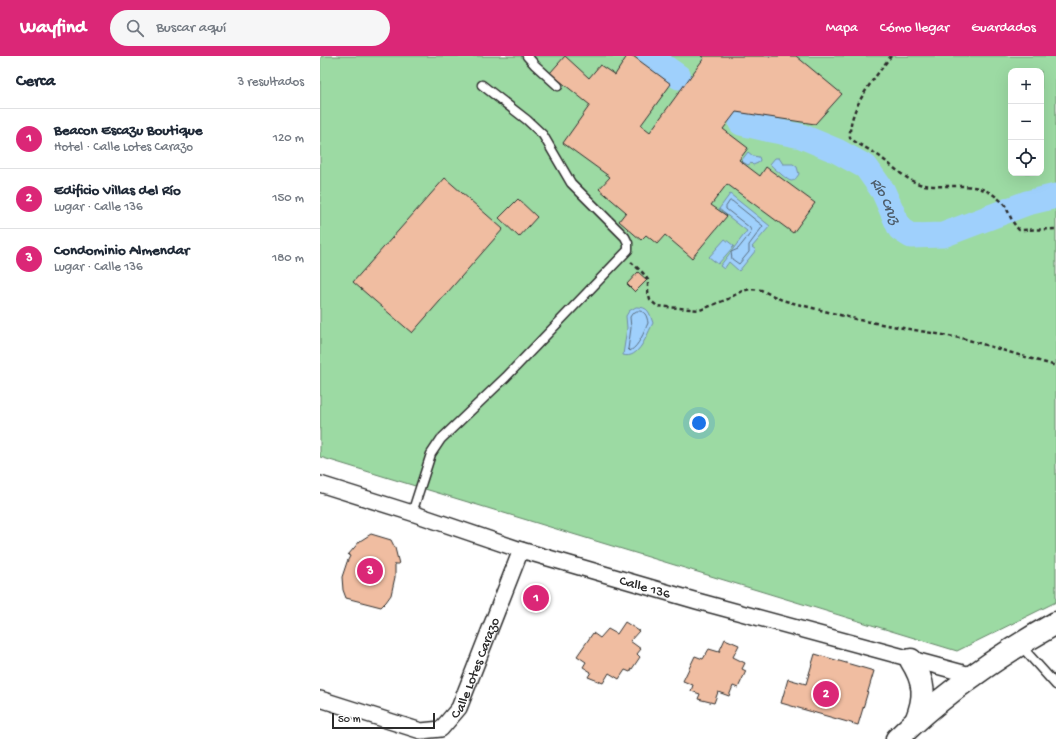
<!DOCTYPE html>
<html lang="es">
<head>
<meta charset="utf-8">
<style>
	body { margin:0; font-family:"Gochi Hand",sans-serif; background:#f6f6f7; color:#1f2937 }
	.controls { position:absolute; right:12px; top:12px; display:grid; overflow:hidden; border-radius:8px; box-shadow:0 4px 16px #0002 }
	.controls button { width:36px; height:36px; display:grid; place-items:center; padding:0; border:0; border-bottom:1px solid #e0e1e3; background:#fff; color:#1f2937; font:20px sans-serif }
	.scale { position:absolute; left:12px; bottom:10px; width:103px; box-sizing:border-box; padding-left:4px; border:2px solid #2b2b2b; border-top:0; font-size:11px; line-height:14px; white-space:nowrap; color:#2b2b2b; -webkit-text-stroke:3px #fff; paint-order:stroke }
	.you { position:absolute; left:379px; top:367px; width:14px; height:14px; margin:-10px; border:3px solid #fff; border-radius:50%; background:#1a73e8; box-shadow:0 0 0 6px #1a73e833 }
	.badge { display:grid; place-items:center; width:26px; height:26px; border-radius:50%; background:#db2777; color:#fff; font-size:13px; font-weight:700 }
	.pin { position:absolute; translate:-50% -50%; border:2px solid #fff; box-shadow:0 1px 4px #0006 }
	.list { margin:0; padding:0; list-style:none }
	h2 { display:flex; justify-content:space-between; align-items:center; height:52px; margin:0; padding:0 16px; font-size:17px }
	h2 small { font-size:13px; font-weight:400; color:#747a83 }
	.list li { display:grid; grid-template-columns:26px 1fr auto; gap:12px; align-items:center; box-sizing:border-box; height:60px; padding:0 16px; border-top:1px solid #e0e1e3 }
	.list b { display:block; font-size:15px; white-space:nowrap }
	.list p { margin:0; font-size:13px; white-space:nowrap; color:#747a83 }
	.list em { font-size:13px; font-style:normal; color:#747a83 }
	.icon { flex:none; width:22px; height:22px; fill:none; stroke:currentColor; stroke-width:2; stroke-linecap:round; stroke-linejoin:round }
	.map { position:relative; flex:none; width:736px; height:683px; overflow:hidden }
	header { display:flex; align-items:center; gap:24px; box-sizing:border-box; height:56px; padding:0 20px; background:#db2777; color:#fff }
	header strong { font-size:19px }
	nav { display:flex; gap:22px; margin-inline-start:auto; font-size:14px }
	.search { width:280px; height:36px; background:#f6f6f7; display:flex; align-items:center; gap:10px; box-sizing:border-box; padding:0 14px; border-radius:22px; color:#747a83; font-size:15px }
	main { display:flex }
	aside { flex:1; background:#fff }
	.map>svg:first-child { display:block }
</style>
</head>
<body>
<header>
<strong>Wayfind</strong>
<div class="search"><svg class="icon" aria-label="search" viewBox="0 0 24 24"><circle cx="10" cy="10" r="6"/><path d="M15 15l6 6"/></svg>Buscar aquí</div>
<nav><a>Mapa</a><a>Cómo llegar</a><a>Guardados</a></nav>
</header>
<main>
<aside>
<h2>Cerca<small>3 resultados</small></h2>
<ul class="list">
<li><span class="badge">1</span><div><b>Beacon Escazu Boutique</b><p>Hotel · Calle Lotes Carazo</p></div><em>120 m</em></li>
<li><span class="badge">2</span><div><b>Edificio Villas del Río</b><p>Lugar · Calle 136</p></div><em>150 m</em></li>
<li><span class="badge">3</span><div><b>Condominio Almendar</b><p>Lugar · Calle 136</p></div><em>180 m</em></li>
</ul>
</aside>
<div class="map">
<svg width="736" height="683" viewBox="0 0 736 683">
	<rect width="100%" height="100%" fill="#fff"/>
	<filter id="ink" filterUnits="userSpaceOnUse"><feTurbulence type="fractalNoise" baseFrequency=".025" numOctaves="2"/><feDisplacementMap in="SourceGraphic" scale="8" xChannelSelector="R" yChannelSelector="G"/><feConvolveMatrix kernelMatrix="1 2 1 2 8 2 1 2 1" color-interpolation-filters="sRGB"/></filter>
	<g filter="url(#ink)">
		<path fill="#9cdaa3" stroke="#648267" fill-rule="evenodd" d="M2 0H736V546L637 595 0 401V3ZM691 15H721V117H691Z"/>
		<g fill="#9fd0fc" stroke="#718ea8">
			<path d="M428 96 433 100 439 101 440 104 438 107 433 109 431 107 428 109 421 105Z"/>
			<path d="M455 102H459L463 108H473L477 111 479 118C472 129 470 125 462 119 458 115 454 113 450 108Z"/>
			<path d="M410 138 450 170 432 191 436 194 419 215 409 206 404 213 400 210 427 175 399 153Z"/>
			<path d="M405 183 414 190 398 208 389 201Z"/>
			<path d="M316 251C329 251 329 256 333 267 327 278 319 304 303 299L307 272 306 260 309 255Z"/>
		</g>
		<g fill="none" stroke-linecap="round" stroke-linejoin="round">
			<g stroke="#596d7f" stroke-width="1">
				<path d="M410 145H412L443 170 429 189V196L419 208 412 203 411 196 418 193 430 178 431 174 429 171 406 153V151Z"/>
				<path d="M317 255C325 254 327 260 328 267 324 276 319 290 310 295L308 293 311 272 310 261 312 258Z"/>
			</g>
			<g stroke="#9fd0fc" stroke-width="25">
				<path d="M329 0 359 21"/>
				<path id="s1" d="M421 67 451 74 481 80 517 95 546 111 563 135 580 173 591 180 623 179 707 147 736 140"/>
			</g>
		</g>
		<g fill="#f0bda1" stroke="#2b2b2b">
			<path d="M245 0 269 22 280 9 295 19 307 0H313L351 28 321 69 330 76 384 2 381 0H476L522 38 495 68 416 56 403 73 428 92 419 104 440 120 446 111 495 147 473 177 407 128 391 149 407 160 372 202 345 179 337 188 326 179 321 184 299 165 306 156 279 133 290 121 243 87 270 49 230 17Z"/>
			<path d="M125 122 183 173 92 277 33 226Z"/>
			<path d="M198 143 217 161 199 181 179 162Z"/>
			<path d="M318 216 327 224 315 236 307 228Z"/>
			<path d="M51 478 71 484 75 492 79 508H75V521L71 539 66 546 61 551 26 542 23 534 22 521 27 506 30 500 28 499 40 485Z"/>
			<path d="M305 566 319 575 310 585 321 593 317 598 320 601 310 616 305 614 299 623 289 617 283 627 268 621 271 616 263 611 266 606 257 600 273 577 280 582 288 573 297 578Z"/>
			<path d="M405 583 419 589 413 601 425 607 422 613 426 615 418 632 413 630 409 640 398 636 394 647 378 643 380 638 371 635 373 629 363 625 375 600 383 603 389 593 399 596Z"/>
			<path d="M495 598 554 615 538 669 461 647 468 623 486 628Z"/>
		</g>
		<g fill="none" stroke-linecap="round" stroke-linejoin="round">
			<defs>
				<g id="lane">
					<path d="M207 0 215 9 238 30"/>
					<path d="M92 457 111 398 121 383 186 321 308 194V187L305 181 251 127 223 79 207 64 162 29"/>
					<path d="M701 590 736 629"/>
				</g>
				<g id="street">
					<path id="s2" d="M0 428 92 457 201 494 377 545 654 620"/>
					<path id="s3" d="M0 643 101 675 121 673 139 652 201 494"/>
				</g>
				<g id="secondary">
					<path d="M591 604C605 626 606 641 596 665"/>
					<path d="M577 683C623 638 681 598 736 567"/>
				</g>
			</defs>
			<use href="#lane" stroke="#2b2b2b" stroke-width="11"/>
			<use href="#street" stroke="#2b2b2b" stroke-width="18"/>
			<use href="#secondary" stroke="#2b2b2b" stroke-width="25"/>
			<g stroke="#2b2b2b" stroke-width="2.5" stroke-dasharray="4 3" stroke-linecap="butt">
				<path d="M571 0C554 23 528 52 530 82 537 88 543 90 551 95 568 104 585 126 604 129 628 133 654 124 675 140 679 143 684 147 686 151 691 161 691 165 699 174L736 173"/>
				<path d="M311 206 323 217 328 224V236L330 244 337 250 380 254 408 243 420 236 430 233 441 234 462 244 539 264 645 283 736 310"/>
			</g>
			<use href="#lane" stroke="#fff" stroke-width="8"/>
			<use href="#street" stroke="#fff" stroke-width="15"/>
			<use href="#secondary" stroke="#fff" stroke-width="22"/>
		</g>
	</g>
	<g text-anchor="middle" stroke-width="3" stroke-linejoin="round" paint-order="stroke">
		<g font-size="14" fill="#2b2b2b" stroke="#fff">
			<text dy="5" stroke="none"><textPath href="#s2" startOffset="341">Calle 136</textPath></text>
			<text dy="5" stroke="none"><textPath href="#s3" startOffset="197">Calle Lotes Carazo</textPath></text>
		</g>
		<g font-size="15" font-style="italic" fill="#4e5d6a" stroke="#fff">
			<text dy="5" stroke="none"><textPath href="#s1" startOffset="173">Río Cruz</textPath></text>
		</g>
	</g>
</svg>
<div class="controls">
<button>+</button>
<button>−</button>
<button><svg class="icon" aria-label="locate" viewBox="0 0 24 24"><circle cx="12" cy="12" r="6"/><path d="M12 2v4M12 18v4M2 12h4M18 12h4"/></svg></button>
</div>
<div class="scale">50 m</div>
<div class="you"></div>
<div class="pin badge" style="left:216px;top:542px">1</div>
<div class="pin badge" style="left:506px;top:638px">2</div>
<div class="pin badge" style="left:50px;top:515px">3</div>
</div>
</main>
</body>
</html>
